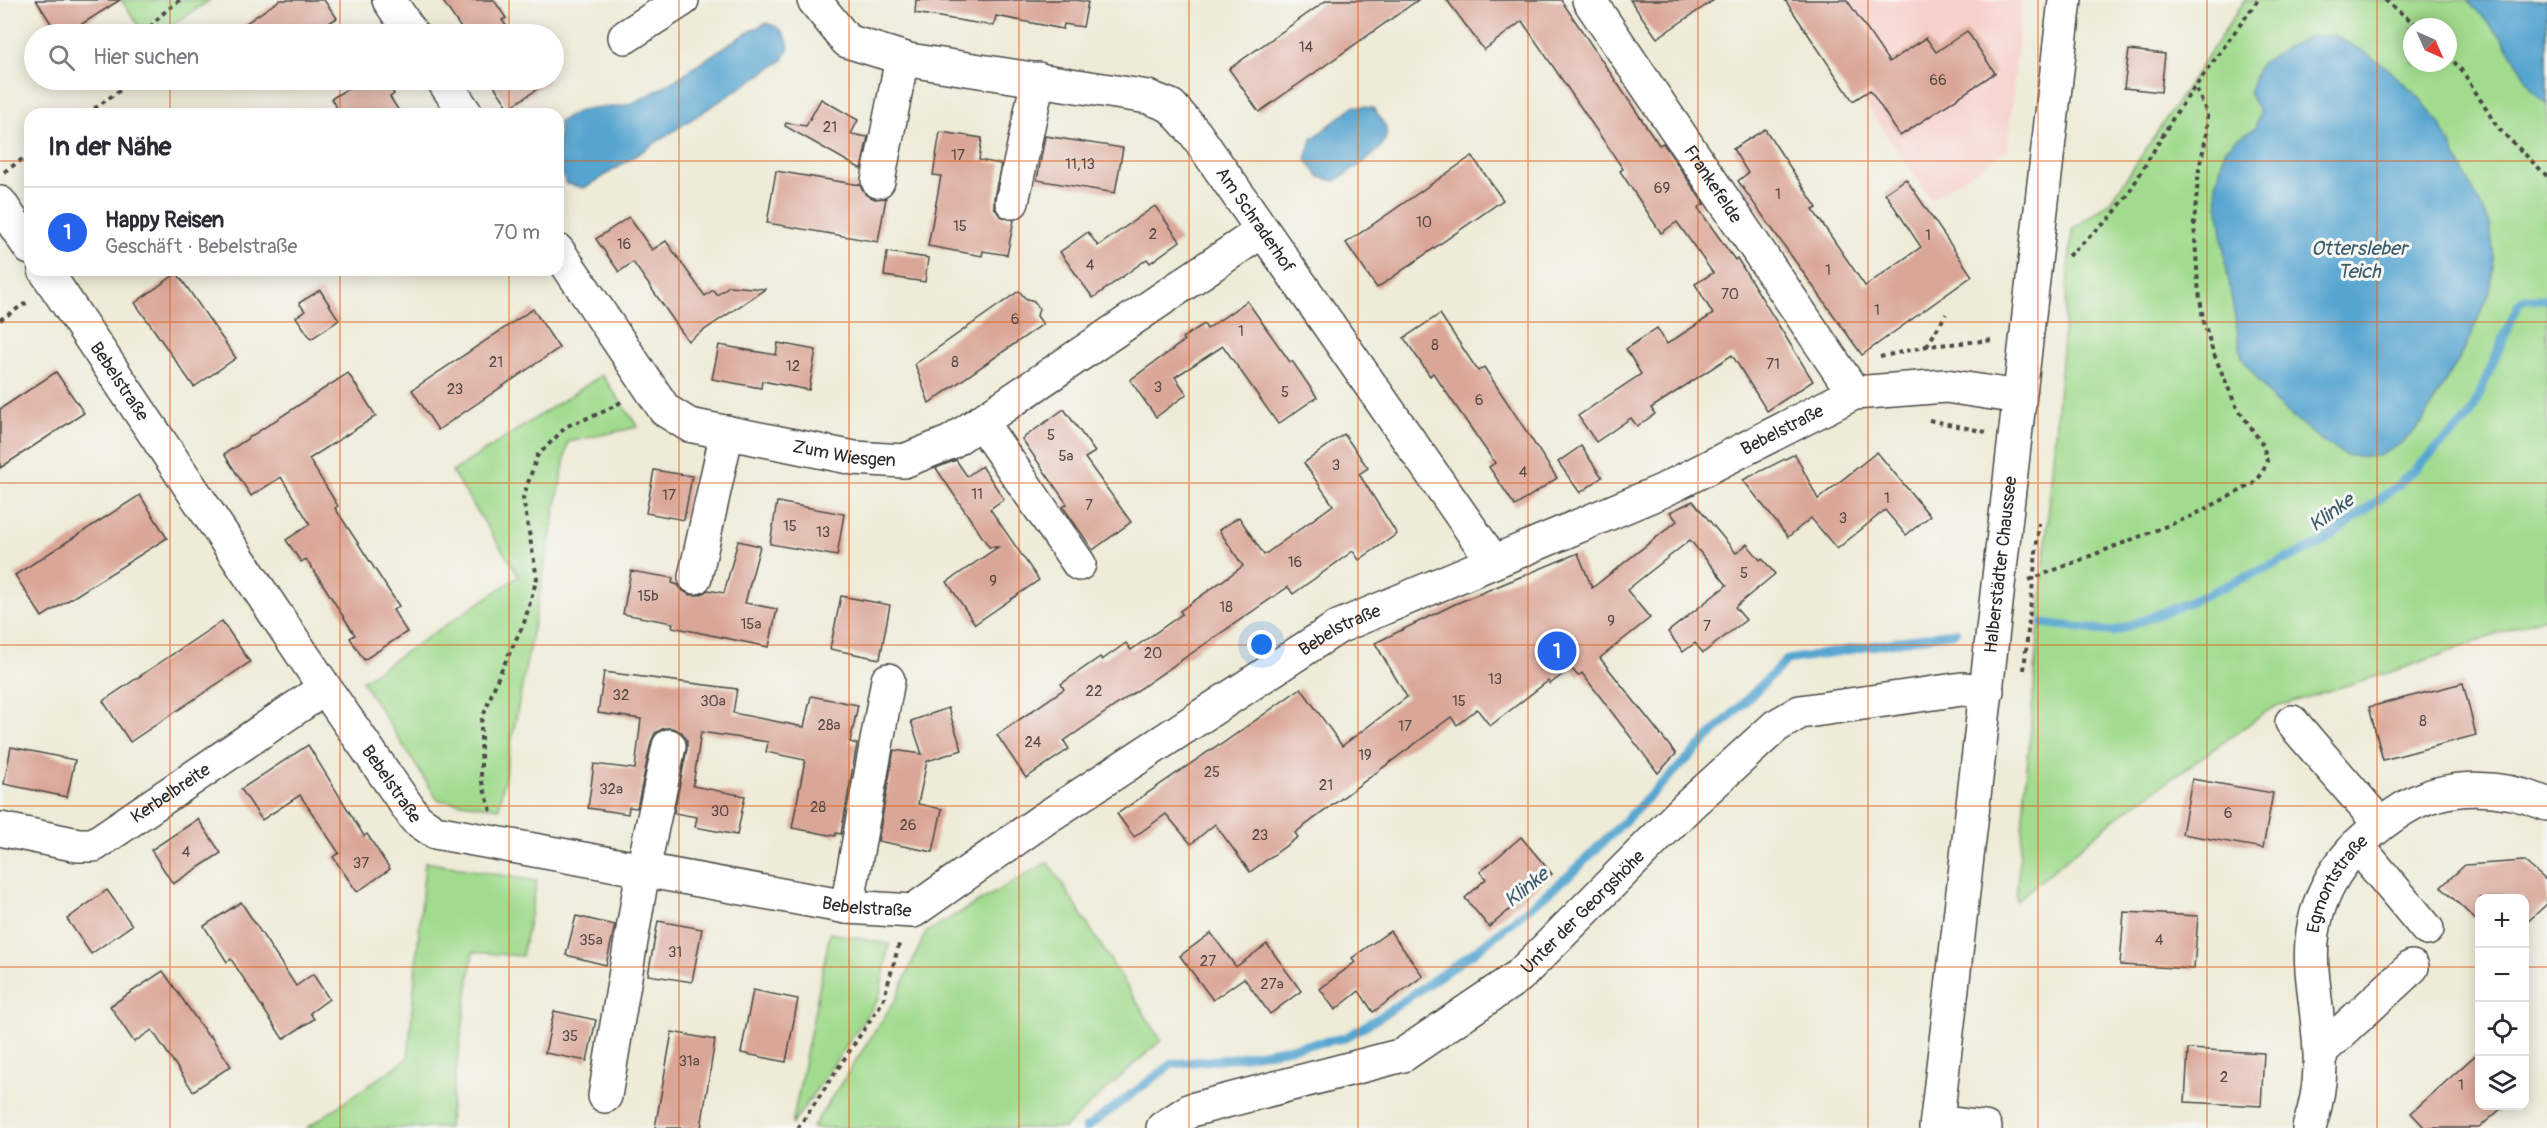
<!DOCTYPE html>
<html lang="de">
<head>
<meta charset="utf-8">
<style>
	body { margin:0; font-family:Pangolin,sans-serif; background:#f7f7f7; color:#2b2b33 }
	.controls { position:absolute; right:18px; bottom:18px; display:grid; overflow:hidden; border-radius:12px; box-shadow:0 3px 15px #0003 }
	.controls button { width:54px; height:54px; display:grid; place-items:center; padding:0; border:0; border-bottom:2px solid #e1e1e2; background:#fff; color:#2b2b33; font:30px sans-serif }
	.compass { position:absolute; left:2403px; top:18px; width:54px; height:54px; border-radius:50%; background:#fff; box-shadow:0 3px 15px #0003; rotate:135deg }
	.you { position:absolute; left:1262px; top:645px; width:21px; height:21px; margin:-15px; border:4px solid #fff; border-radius:50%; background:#1a73e8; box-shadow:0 0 0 9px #1a73e833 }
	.badge { display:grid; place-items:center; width:39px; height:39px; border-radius:50%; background:#2563eb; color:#fff; font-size:20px; font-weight:700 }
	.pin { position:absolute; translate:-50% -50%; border:3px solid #fff; box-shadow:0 2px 6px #0006 }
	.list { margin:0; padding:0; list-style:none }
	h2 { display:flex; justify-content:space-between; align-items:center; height:78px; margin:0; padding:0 24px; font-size:26px }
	h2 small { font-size:20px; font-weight:400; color:#7c7c81 }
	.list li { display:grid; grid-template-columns:39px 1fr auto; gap:18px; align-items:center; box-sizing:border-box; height:90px; padding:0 24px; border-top:2px solid #e1e1e2 }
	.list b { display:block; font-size:22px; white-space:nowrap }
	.list p { margin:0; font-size:20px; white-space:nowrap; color:#7c7c81 }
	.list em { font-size:20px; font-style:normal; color:#7c7c81 }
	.icon { flex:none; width:33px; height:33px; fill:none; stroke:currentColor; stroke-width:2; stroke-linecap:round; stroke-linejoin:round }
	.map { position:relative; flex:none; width:2547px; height:1128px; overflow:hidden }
	.search { position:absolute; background:#fff; box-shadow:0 3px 15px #0003; left:24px; top:24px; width:540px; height:66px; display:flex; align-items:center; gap:15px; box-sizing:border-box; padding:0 21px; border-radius:33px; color:#7c7c81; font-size:22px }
	.panel { position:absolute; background:#fff; box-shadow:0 3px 15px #0003; left:24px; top:108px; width:540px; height:168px; border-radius:18px }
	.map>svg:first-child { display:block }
</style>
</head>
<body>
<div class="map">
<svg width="2547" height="1128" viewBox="0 0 2547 1128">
	<rect width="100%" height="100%" fill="#f6f6f2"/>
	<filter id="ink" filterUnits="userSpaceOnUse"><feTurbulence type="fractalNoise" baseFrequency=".0167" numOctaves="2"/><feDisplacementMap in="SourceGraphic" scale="12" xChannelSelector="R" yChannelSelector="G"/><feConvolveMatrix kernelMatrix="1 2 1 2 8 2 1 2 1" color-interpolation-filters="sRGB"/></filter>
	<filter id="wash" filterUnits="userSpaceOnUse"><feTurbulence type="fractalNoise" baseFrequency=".008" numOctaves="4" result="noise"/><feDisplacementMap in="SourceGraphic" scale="24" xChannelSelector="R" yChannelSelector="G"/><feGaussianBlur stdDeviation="1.35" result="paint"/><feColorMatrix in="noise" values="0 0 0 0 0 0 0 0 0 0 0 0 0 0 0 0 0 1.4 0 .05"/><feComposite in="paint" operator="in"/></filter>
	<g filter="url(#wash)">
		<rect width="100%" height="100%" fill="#eeebd7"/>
		<path fill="#f7d0cb" d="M1794 0H2022L2007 151 1931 199Z"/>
		<g fill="#a1db8e" stroke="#66835c" stroke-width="1.5" fill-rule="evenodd">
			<path d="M121 0H210L159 34H145Z"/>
			<path d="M2245 0H2547V616L2410 666 2272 708 2117 817 2016 901 2072 230 2112 200ZM2412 27H2448V63H2412Z"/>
			<path d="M602 375 638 427 568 442 499 808 438 800 362 681 519 576 452 472Z"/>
			<path d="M425 862 537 881 522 956 473 952 448 1128H307L408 1058Z"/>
			<path d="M1048 862 1161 1040 1064 1128H812L896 999 926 932Z"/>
			<path d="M830 933 889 944 879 998 792 1125Z"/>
		</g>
		<g fill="#56a5d0" stroke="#40687e" stroke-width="1.5">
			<path d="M2467 0H2547V105L2532 89 2503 39Z"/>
			<path d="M766 23C781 27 785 32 789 47L783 60 601 178 584 188 567 184 558 168 559 122C569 116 580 109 592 108 608 106 616 109 632 103 681 82 719 45 766 23Z"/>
			<path d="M2333 35 2361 50 2386 67 2418 96 2440 124 2490 224 2494 257 2490 292 2465 348 2421 424 2402 443 2378 456H2346L2318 438 2273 400 2242 358 2226 266 2216 186 2225 150 2238 138 2255 128 2260 113 2249 93 2260 64 2289 46 2312 36Z"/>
			<path d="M1354 106 1373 108C1377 114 1384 122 1386 129 1391 150 1351 170 1335 181L1319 177 1306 160 1312 139Z"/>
		</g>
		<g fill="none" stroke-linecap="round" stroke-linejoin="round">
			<g stroke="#56a5d0" stroke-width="9">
				<path d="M2043 623 2113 632 2185 604 2320 544 2397 486 2469 418 2518 305 2524 299H2547"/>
				<path d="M1086 1128 1172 1064 1228 1059 1345 1038 1383 1015 1477 950 1572 873 1787 660 1956 632"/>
			</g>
		</g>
		<g id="blocks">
			<g fill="#daa697">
				<path d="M36 0H120L66 34H58Z"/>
				<path d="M280 0H324L337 18 312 34H230Z"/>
				<path d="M442 0H494L506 18 502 20 512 34H465Z"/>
				<path d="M916 0H1076L1088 2 1083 27 1064 24 1063 29 996 16 994 26 915 13Z"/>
				<path d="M1327 0H1418L1259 112 1229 69Z"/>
				<path d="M1447 0H1561L1659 145 1663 143 1704 204 1698 208 1735 260 1737 258 1813 381 1767 411 1732 355 1651 408 1655 414 1637 426 1631 418 1596 442 1578 416 1641 374 1626 349 1657 328 1667 344 1713 314 1695 284 1713 273 1677 222 1661 233 1620 171 1623 169 1522 21 1484 50Z"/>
				<path d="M1630 0H1714L1657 38Z"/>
				<path d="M1785 0H1847L1889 62 1926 38 1936 52 1967 31 1995 73 1900 136 1870 90 1853 101Z"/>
				<path d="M2129 50 2165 54 2161 92 2124 88Z"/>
				<path d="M361 80H385L394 94 390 97 401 114H341L331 99Z"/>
				<path d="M490 80H551L509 108Z"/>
				<path d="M821 99 858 120 851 134 868 137 861 169 785 126 786 123 806 126Z"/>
				<path d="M1765 129 1817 208 1813 210 1865 286 1921 247 1885 193 1906 179 1972 276 1862 355 1738 181 1748 173 1733 149Z"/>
				<path d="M940 132 982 138 979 160 1001 164 994 198V207L1000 216 1014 220 1007 255 983 251 982 256 928 246 941 176 933 175Z"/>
				<path d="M1045 136 1123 148 1115 193 1037 180Z"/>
				<path d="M1472 156 1503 200 1377 288 1346 243Z"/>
				<path d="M776 171 860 185 866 195 875 199 886 198 878 242 767 223Z"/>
				<path d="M1155 206 1180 241 1150 263 1147 259 1093 298 1060 252 1088 232 1098 246Z"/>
				<path d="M629 217 652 250 666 241 705 296 713 290 717 295 729 286 765 289 688 341 633 262 619 272 596 239Z"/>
				<path d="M887 252 928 258 925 282 884 276Z"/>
				<path d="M177 273 236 358 194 387 135 303Z"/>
				<path d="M320 290 339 320 311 339 296 317 305 311 299 303Z"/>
				<path d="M1019 291 1025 298 1034 301 1039 308 1037 316 1043 324 929 403 915 364Z"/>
				<path d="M1247 301 1290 362 1292 361 1317 397 1278 424 1223 346 1175 377 1187 394 1156 417 1130 380 1184 341 1182 338 1204 324 1207 329Z"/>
				<path d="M533 309 559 348 438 430 412 390Z"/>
				<path d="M1440 314 1478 371 1484 367 1557 478 1515 506 1489 467 1495 463 1433 373 1430 376 1404 338Z"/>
				<path d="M778 343 816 350 809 390 762 381 761 388 712 379 719 345 776 355Z"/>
				<path d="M56 372 84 413 0 468V409Z"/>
				<path d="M348 373 376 416 309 459 338 506 335 508 399 606 393 610 407 632 364 660 350 638 355 635 324 586 306 559 301 562 286 540 310 524 281 477 251 496 224 454Z"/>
				<path d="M1064 409 1095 452 1085 458 1131 522 1093 550 1063 507 1067 504 1022 439Z"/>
				<path d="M1344 434 1368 468 1359 474 1397 534 1359 560 1353 551 1293 594 1288 587 1064 741 1069 749 1026 778 997 735 1064 689 1061 684 1100 657 1102 660 1126 643 1131 650 1182 614 1180 611 1243 566 1219 530 1239 517 1264 555 1333 505 1304 463Z"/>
				<path d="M1581 446 1602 477 1580 493 1558 462Z"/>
				<path d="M1877 452 1930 516 1906 535 1885 510 1837 549 1811 518 1788 537 1743 480 1795 454 1818 499Z"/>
				<path d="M956 460 967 476 982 466 1004 499 990 509 1039 580 975 624 947 582 998 547H989L936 468Z"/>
				<path d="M654 470 692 476 684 520 646 513Z"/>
				<path d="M140 495 167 538 42 617 15 575Z"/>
				<path d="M1693 501 1736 553 1747 544 1760 560 1762 558 1775 574 1735 607 1746 620 1703 653 1695 643 1683 652 1668 632 1727 585 1690 540 1627 590 1650 618 1600 658 1676 754 1658 773 1582 673 1578 676 1571 668 1550 684 1548 681 1490 726 1477 709 1457 725 1451 717 1295 833 1298 837 1250 872 1215 824 1191 844 1166 814 1134 837 1117 814 1218 745 1219 746 1301 688 1342 746 1407 697 1375 643 1455 604 1578 553 1592 588 1677 521 1670 512Z"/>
				<path d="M777 502 844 514 837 556 770 544Z"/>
				<path d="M738 541 760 546 745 603 777 609 769 647 672 627 673 623 623 614 631 571 673 578 672 583 678 585 683 591 690 595H700L708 590 724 593Z"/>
				<path d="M841 596 890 605 880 659 830 649Z"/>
				<path d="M222 621 250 662 130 742 103 701Z"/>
				<path d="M604 672 737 689 733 713 804 727 811 696 858 705 850 742 857 744 841 834 836 833 835 836 792 828 805 760 766 752 768 742 701 732 693 786 745 796 737 835 695 827 697 817 674 813 687 749V740L682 732 672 728H664L655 733 651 742 637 808 629 807 628 814 588 808 594 764 635 769 641 719 598 713Z"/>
				<path d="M2463 683 2476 735 2383 760 2369 707Z"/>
				<path d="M948 708 962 750 927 761 918 804 942 809 933 852 878 841 894 750 922 754 911 721Z"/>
				<path d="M308 745 364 836 367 834 390 869 357 892 333 857 339 853 300 795 262 820 241 789Z"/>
				<path d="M11 747 75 760 67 797 4 784Z"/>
				<path d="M2192 779 2273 793 2263 848 2182 834Z"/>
				<path d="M198 819 221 853 173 884 151 850Z"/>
				<path d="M1521 837 1552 874 1489 927 1465 898 1486 879 1480 872Z"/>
				<path d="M2524 861 2547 881V904L2524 925V898H2480V924L2441 887 2465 865Z"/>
				<path d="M107 890 132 925 91 954 67 919Z"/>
				<path d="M241 902 296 986 313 974 329 999 310 1013 314 1019 283 1039 231 959 227 962 204 926Z"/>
				<path d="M2124 912 2198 916 2194 969 2120 965Z"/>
				<path d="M576 916 615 925 606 965 566 955Z"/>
				<path d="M658 921 702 929 692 982 648 975Z"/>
				<path d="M1390 931 1423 976 1373 1012 1359 991 1335 1010 1320 989 1355 962 1352 958Z"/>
				<path d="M1211 933 1236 967 1267 944 1301 991 1270 1014 1244 978 1213 1000 1180 956Z"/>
				<path d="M163 971 208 1036 210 1035 231 1066 193 1091 152 1030 134 1042 110 1006Z"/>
				<path d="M753 990 798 999 786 1062 741 1053Z"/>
				<path d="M554 1011 596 1020 587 1061 545 1053Z"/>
				<path d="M672 1032 715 1040 701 1128H655Z"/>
				<path d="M2188 1049 2264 1053 2261 1106 2185 1102Z"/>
				<path d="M2480 1051V1106H2504L2479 1128H2425L2411 1113Z"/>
			</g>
		</g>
	</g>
	<g filter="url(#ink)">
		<use href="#blocks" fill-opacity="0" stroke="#484845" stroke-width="1.5"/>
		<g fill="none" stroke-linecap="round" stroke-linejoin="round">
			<defs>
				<g id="minor">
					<path d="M389 0 412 34"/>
					<path id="s1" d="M814 0 847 41 909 60 1148 97 1171 106 1195 133 1493 561"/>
					<path id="s2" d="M1589 0 1854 393"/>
					<path d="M625 37 682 0"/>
					<path d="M443 80 466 114"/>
					<path d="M878 181 902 58"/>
					<path d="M1012 202 1038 79"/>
					<path d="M0 203 30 248"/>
					<path id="s3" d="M558 251 665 410 689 425 854 458 904 461 951 442 1262 231"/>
					<path id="s4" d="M45 270 325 688 416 819 435 832 847 907 913 911 1044 819 1338 627 1662 491 1854 393 1946 386 2019 397"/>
					<path d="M981 422 1079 564"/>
					<path d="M695 577 727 432"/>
					<path d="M2292 722 2380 824"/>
					<path id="s5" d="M0 829 78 845H94L325 688"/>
					<path d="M2357 845 2427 929"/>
					<path d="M847 907 888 680"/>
					<path d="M2322 1050 2412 967"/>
					<path d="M605 1096 643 870 669 746"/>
					<path d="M1937 1122 1985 1128"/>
					<path id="s6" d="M1163 1128 1191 1110 1403 1055 1519 976 1688 806 1776 726 1800 712 1962 689 1987 691"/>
					<path id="s7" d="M2309 1128C2329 1068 2317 1030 2312 970 2306 898 2344 846 2403 809 2446 782 2502 785 2547 804"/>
				</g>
				<g id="major">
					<path id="s8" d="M1936 1128 2065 0"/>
				</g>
			</defs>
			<use href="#minor" stroke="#484845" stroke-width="36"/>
			<use href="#major" stroke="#484845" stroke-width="36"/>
			<g stroke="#484845" stroke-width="4" stroke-dasharray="4.5 4.5" stroke-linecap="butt">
				<path d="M2385 0 2419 27"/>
				<path d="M144 34 161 15 180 0"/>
				<path d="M2448 55 2463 72 2498 128 2547 176"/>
				<path d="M87 114 130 83 131 80"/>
				<path d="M4 172 30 154"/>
				<path d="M2068 256 2110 218 2127 196 2176 113 2258 0"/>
				<path d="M0 320 29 301"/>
				<path d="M1927 346 1946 314"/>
				<path d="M1880 357 1927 346 1994 340"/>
				<path d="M1929 420 1986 432"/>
				<path d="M2029 580 2192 516 2253 484 2262 474 2267 461 2263 445 2236 406 2213 352 2203 319 2198 284 2194 223 2199 169 2207 133V113L2195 86"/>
				<path d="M2024 670 2039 523"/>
				<path d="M491 811 481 779V722L499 675 524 623 537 578 523 498 537 456 567 426 601 413 623 401"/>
				<path d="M798 1128 883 1001 900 941"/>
			</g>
			<use href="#minor" stroke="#fff" stroke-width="33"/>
			<use href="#major" stroke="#fff" stroke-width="33"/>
		</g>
	</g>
	<path fill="none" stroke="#df570e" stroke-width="1.5" stroke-opacity="0.55" d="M170 0V34M340 0V34M509 0V34M679 0V1128M849 0V1128M1019 0V1128M1189 0V1128M1358 0V1128M1528 0V1128M1698 0V1128M1868 0V1128M2038 0V1128M2207 0V1128M2377 0V1128M170 80V114M340 80V114M509 80V114M0 161H30M558 161H2547M170 270V1128M340 270V1128M509 270V1128M0 322H2547M0 483H2547M0 645H2547M0 806H2547M0 967H2480M2524 967H2547"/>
	<g text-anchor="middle" stroke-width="6" stroke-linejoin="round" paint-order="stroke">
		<g font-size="15" fill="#574a46">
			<text x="1306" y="52">14</text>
			<text x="1938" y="85">66</text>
			<text x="830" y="132">21</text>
			<text x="958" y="160">17</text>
			<text x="1080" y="169">11,13</text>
			<text x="1662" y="193">69</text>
			<text x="1778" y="199">1</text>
			<text x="1424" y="227">10</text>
			<text x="960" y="231">15</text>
			<text x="1153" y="239">2</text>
			<text x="1928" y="240">1</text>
			<text x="624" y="249">16</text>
			<text x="1090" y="270">4</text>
			<text x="1828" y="275">1</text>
			<text x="1730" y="299">70</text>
			<text x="1877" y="315">1</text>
			<text x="1015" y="324">6</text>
			<text x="1241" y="336">1</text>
			<text x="1435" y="350">8</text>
			<text x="496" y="367">21</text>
			<text x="955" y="367">8</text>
			<text x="1773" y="369">71</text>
			<text x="793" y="371">12</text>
			<text x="1158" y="392">3</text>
			<text x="455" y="394">23</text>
			<text x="1285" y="397">5</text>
			<text x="1479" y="405">6</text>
			<text x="1051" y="440">5</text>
			<text x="1066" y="461">5a</text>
			<text x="1336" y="470">3</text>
			<text x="1523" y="477">4</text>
			<text x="977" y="499">11</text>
			<text x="669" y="500">17</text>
			<text x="1887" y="503">1</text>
			<text x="1089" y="510">7</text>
			<text x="1843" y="523">3</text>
			<text x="790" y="531">15</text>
			<text x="823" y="537">13</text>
			<text x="1295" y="567">16</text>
			<text x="1744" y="578">5</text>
			<text x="993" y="586">9</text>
			<text x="648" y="601">15b</text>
			<text x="1226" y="612">18</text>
			<text x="1611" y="626">9</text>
			<text x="751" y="629">15a</text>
			<text x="1707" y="631">7</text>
			<text x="1153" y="658">20</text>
			<text x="1495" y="684">13</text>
			<text x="1094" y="696">22</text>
			<text x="621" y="700">32</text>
			<text x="713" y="706">30a</text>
			<text x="1459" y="706">15</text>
			<text x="2423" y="726">8</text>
			<text x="829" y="730">28a</text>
			<text x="1405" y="731">17</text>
			<text x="1033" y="747">24</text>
			<text x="1365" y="760">19</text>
			<text x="1212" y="777">25</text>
			<text x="1326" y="790">21</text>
			<text x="611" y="794">32a</text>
			<text x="818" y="812">28</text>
			<text x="720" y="816">30</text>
			<text x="2228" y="818">6</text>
			<text x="908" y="830">26</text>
			<text x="1260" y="840">23</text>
			<text x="186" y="857">4</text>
			<text x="361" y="868">37</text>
			<text x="591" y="945">35a</text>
			<text x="2159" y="945">4</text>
			<text x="675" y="957">31</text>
			<text x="1208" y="966">27</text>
			<text x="1272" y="989">27a</text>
			<text x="570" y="1041">35</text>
			<text x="689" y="1066">31a</text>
			<text x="2224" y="1082">2</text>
			<text x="2461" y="1090">1</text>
		</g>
		<g font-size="18" fill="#2b2b2b" stroke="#f6f6f2">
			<text dy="6" stroke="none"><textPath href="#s2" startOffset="222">Frankefelde</textPath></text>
			<text dy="6" stroke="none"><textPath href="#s1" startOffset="526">Am Schraderhof</textPath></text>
			<text dy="6" stroke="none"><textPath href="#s4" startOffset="134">Bebelstraße</textPath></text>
			<text dy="6" stroke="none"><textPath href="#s4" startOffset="2168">Bebelstraße</textPath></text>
			<text dy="6" stroke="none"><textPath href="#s3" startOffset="378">Zum Wiesgen</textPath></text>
			<text dy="6" stroke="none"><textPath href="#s8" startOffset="567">Halberstädter Chaussee</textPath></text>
			<text dy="6" stroke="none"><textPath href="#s4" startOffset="1682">Bebelstraße</textPath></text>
			<text dy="6" stroke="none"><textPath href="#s4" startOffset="620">Bebelstraße</textPath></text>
			<text dy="6" stroke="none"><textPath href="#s5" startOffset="188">Kerbelbreite</textPath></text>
			<text dy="6" stroke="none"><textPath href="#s7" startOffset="252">Egmontstraße</textPath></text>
			<text dy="6" stroke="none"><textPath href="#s4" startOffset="1124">Bebelstraße</textPath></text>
			<text dy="6" stroke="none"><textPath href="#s6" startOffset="483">Unter der Georgshöhe</textPath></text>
		</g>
		<g font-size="20" font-style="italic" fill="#3c5c6d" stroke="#f6f6f2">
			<text x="2359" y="255">Ottersleber<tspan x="2359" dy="23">Teich</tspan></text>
			<text transform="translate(2331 512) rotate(-36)" y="7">Klinke</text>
			<text transform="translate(1526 887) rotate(-39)" y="7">Klinke</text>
		</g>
	</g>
</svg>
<div class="controls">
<button>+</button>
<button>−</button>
<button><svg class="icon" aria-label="locate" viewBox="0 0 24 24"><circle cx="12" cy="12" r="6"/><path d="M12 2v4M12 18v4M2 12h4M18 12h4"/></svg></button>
<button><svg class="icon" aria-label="layers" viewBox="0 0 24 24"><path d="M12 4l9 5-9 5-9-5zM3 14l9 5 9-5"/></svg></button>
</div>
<svg class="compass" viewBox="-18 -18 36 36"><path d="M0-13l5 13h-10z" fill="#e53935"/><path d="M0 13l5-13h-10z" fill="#7c7c81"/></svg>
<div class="you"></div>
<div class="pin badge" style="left:1557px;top:651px">1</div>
<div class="search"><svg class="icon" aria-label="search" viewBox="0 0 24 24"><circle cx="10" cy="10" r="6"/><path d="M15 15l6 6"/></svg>Hier suchen</div>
<section class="panel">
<h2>In der Nähe<small></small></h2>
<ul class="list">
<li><span class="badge">1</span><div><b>Happy Reisen</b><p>Geschäft · Bebelstraße</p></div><em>70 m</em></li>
</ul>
</section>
</div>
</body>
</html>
